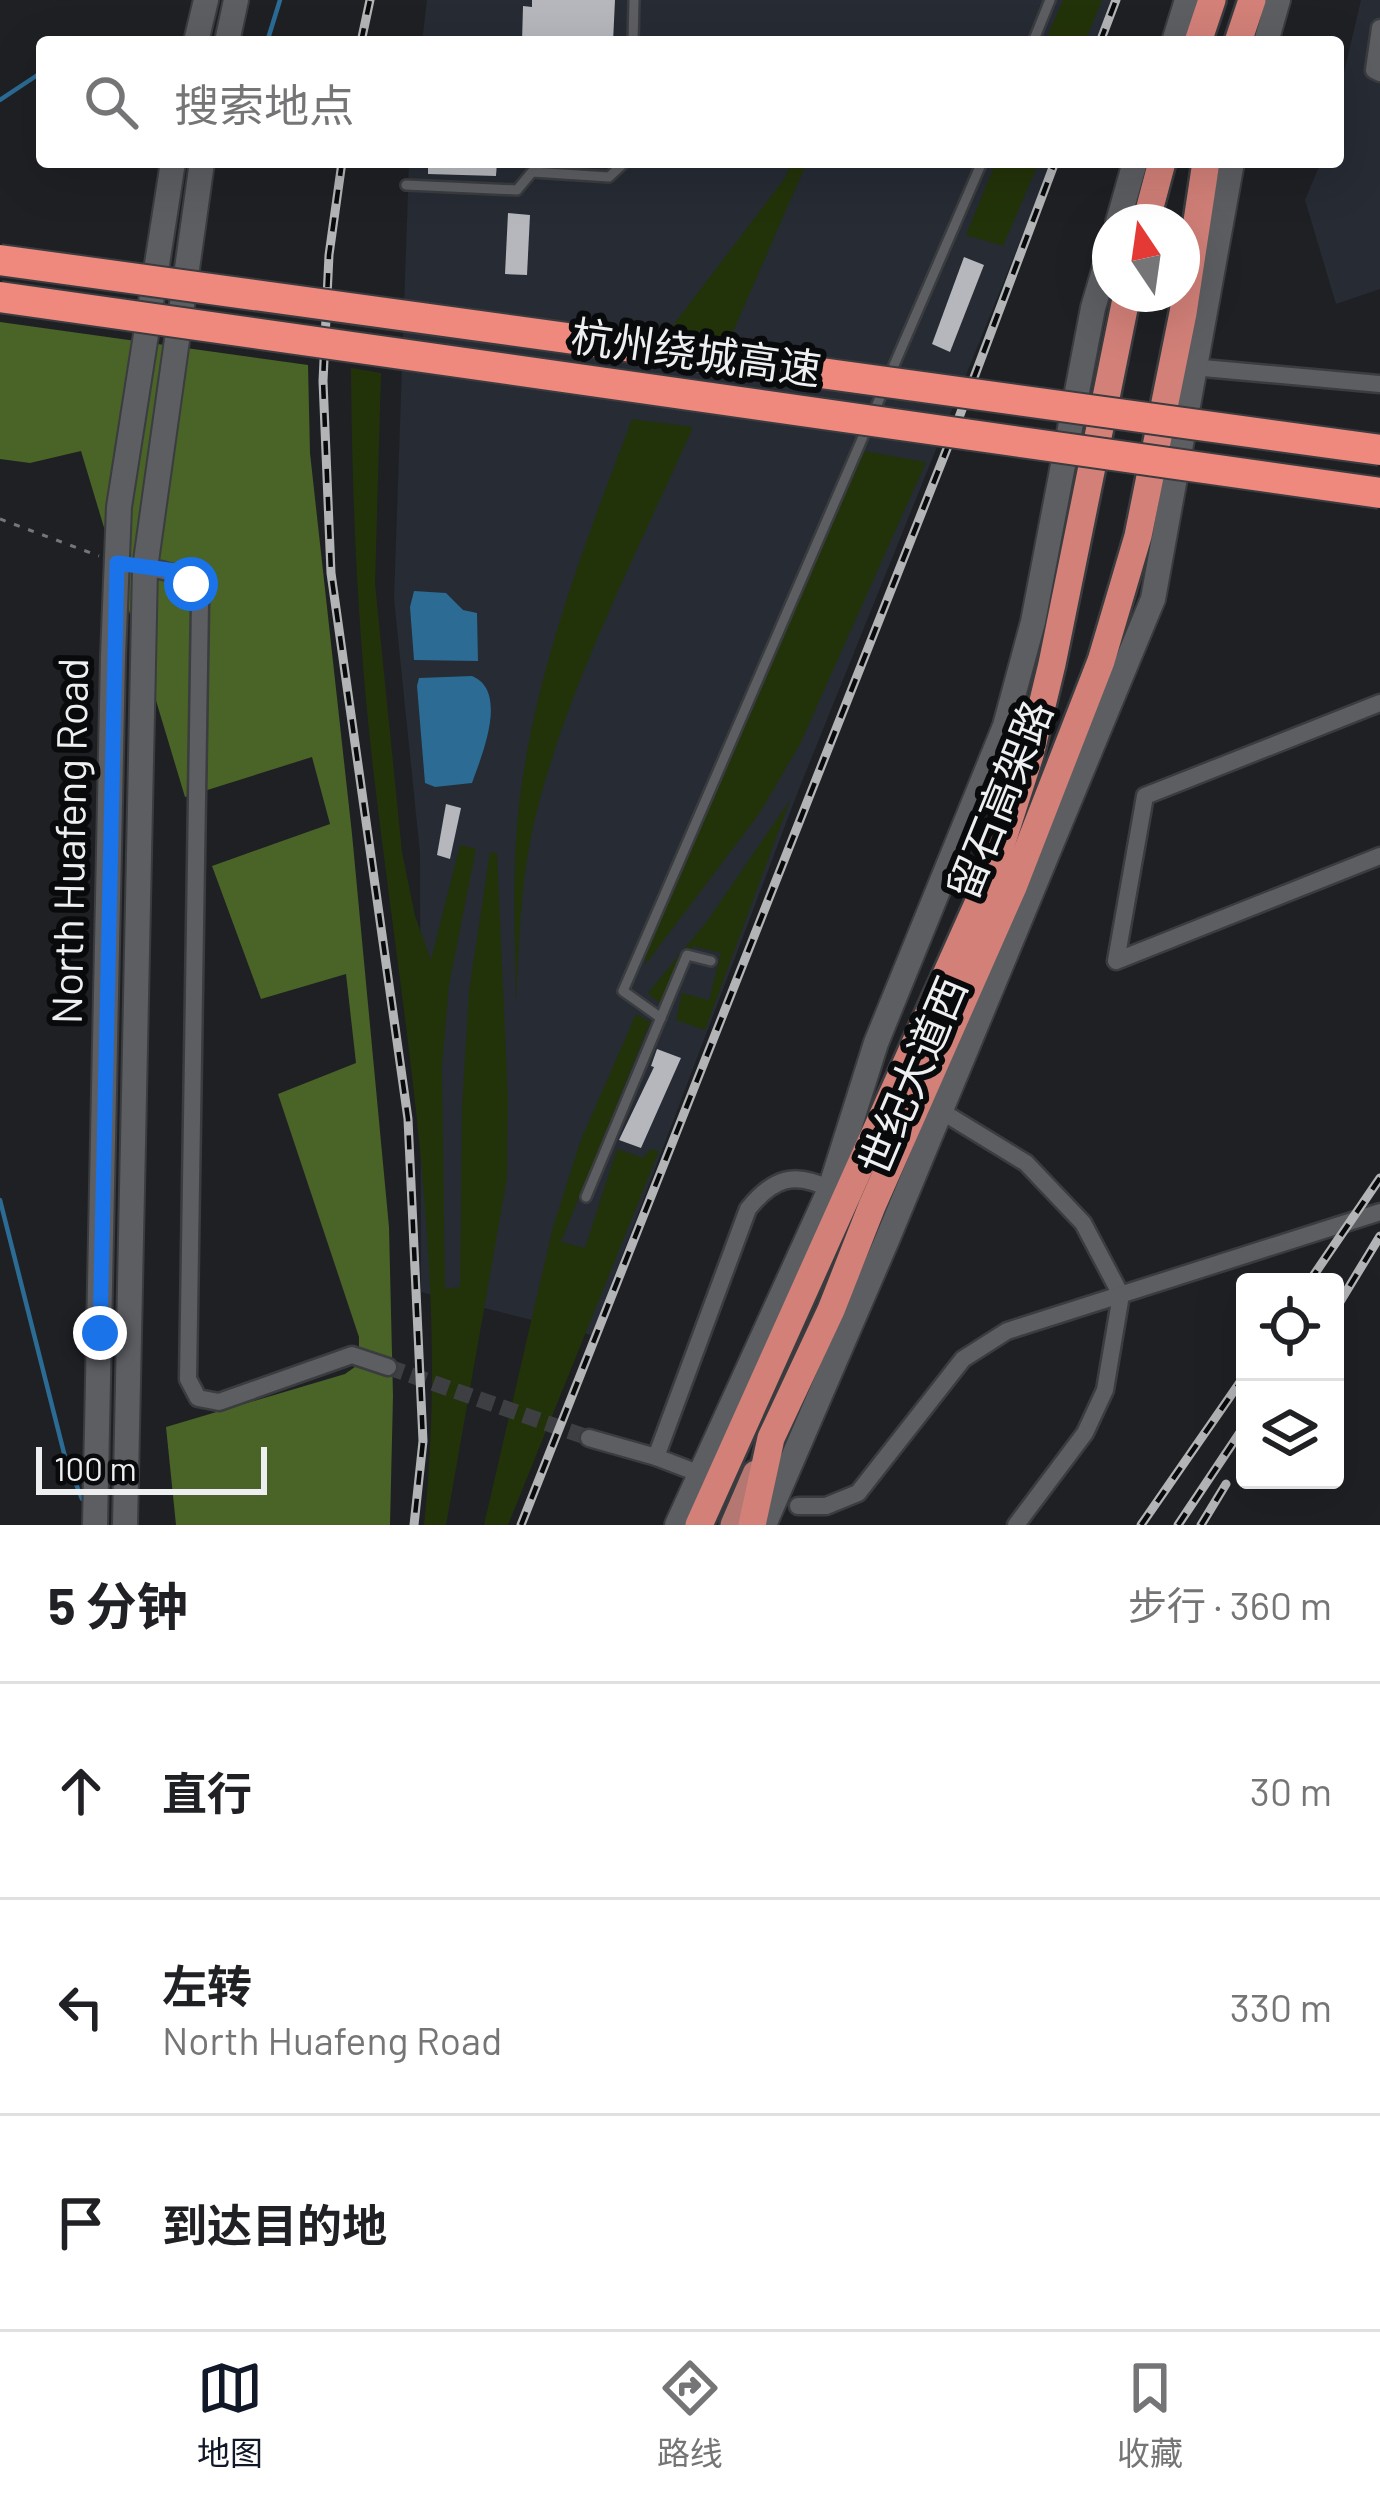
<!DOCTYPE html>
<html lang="zh">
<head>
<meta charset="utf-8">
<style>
	body { margin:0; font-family:Barlow,"Noto Sans SC",sans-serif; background:#f2f2f2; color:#202124 }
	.controls { position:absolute; right:36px; bottom:36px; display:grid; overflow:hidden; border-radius:12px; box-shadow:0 12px 48px #0002 }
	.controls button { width:108px; height:108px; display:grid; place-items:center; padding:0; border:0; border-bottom:3px solid #e0e0e0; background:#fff; color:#202124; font:60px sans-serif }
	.compass { position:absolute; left:1092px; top:204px; width:108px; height:108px; border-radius:50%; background:#fff; box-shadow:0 12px 48px #0002; rotate:347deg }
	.scale { position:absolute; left:36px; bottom:30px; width:231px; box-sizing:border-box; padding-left:12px; border:6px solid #edeff1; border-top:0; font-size:33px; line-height:42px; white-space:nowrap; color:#edeff1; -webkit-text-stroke:9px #090a0b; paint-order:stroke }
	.stop { position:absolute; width:36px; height:36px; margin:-27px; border:9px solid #1a73e8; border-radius:50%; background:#fff }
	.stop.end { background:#1a73e8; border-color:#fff; box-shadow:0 3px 12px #0008 }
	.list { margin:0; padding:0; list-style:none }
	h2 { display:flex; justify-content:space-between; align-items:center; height:156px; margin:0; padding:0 48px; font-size:51px }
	h2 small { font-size:39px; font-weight:400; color:#757577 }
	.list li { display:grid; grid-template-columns:78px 1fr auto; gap:36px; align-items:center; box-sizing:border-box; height:216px; padding:0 48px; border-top:3px solid #e0e0e0 }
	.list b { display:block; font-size:45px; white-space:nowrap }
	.list p { margin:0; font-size:39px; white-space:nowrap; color:#757577 }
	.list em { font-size:39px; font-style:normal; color:#757577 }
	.icon { flex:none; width:66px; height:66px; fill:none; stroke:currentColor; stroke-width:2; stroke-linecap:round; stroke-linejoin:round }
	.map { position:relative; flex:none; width:1380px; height:1525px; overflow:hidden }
	.search { position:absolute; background:#fff; box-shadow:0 12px 48px #0002; left:36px; right:36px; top:36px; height:132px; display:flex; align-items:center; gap:30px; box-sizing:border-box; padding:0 42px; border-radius:12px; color:#757577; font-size:45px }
	.sheet { height:804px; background:#fff }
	nav { display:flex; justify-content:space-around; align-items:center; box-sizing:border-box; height:168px; border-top:3px solid #e0e0e0; background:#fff; font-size:33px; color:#757577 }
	nav a { display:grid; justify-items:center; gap:6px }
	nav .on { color:#111827 }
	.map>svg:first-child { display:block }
</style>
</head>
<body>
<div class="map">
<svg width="1380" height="1525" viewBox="0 0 1380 1525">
	<rect width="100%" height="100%" fill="#1e2024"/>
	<g fill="#262b34">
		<path d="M427 0H1118L1101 42H422Z"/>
		<path d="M1361 0H1380V289L1336 304 1305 200 1321 162H1338V98Z"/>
		<path d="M409 162H1052L799 789 592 1335 421 1292 420 853 394 599Z"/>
	</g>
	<g fill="#233309">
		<path d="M1063 0H1102L1085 42H1045Z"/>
		<path d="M792 162H807L729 341 668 332 785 178Z"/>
		<path d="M996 162H1039L1003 246 966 235Z"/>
		<path d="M351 368 381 373 375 584 402 852 415 916 431 960 460 845 476 849 449 985 442 1066 445 1289 460 1287 462 1107 469 991 490 852 497 853 508 1100 507 1178 446 1525H424C451 1275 403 1023 374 776 358 638 352 507 351 368Z"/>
		<path d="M632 419 693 427C637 554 559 702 531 837 520 891 519 947 516 1002 515 931 511 860 521 790 538 663 587 538 632 419Z"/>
		<path d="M864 451 926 462 800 744 759 814 645 965 646 955Z"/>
		<path d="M790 800 705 1030 676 1020 682 993 709 1000 721 953 693 946 660 1003 648 993 708 920Z"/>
		<path d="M636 1014 650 1022 561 1242 585 1248 617 1149 643 1158 651 1149 659 1151 508 1525H484L552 1231 580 1142Z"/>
	</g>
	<path fill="#4a6327" d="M0 322 308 365 310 453 352 834 389 1227 393 1396 390 1525H176L166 1427 345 1374 359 1364V1337L278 1094 356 1063 346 974 261 999 212 866 330 824 312 757 185 797 81 451 30 463 0 459Z"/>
	<g fill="#2b6b94">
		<path d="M414 591 446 593 463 610 477 613 478 661 414 660 410 607Z"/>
		<path d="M472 676C509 691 482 755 472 783L435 787 425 783 417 686 419 678Z"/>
	</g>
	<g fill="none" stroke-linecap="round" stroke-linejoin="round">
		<g stroke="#2b6b94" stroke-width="4.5">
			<path d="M267 42 280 0"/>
			<path d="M0 100 42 72"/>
			<path d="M0 1200 65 1457 82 1499"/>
		</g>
	</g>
	<g fill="#b5b7bc">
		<path d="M532 0H615L613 42H522L523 6 532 7Z"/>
		<path d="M428 162H497L496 176 428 174Z"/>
		<path d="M508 213 530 215 527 275 505 274Z"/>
		<path d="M964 257 984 265 950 352 932 344Z"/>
		<path d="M446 804 461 808 450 859 437 855Z"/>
		<path d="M657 1049 681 1058 641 1148 619 1140 654 1067 651 1066Z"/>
	</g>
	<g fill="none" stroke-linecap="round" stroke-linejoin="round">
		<path stroke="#3d3f43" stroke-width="16" stroke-dasharray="16 8" stroke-linecap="butt" d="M388 1367 589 1438"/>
		<defs>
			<g id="service">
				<path d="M633 42 634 0"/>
				<path d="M1033 42 1050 0"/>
				<path d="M406 185 517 190 532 172 609 177 625 162"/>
				<path d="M661 1018 623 991 982 162"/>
				<path d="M586 1197 687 955 711 961"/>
			</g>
			<g id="minor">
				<path d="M1380 28 1374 70 1380 73"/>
				<path d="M1192 367 1380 384"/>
				<path d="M145 568C175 571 187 575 200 603L188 1379 198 1398 219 1402 352 1355 388 1367"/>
				<path d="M1380 703 1145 796 1116 961 1380 856"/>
				<path d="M941 1111 1026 1163 1083 1223 1121 1295 1105 1390 1085 1433 1016 1525"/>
				<path d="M589 1438 656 1457"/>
				<path d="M690 1470 656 1457 748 1209C773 1178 794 1171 830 1189"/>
				<path d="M798 1506H826L858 1493 963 1359 1007 1331 1380 1212"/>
			</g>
			<g id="secondary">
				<path d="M196 42 206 0"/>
				<path d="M227 42 236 0"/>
				<path d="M1174 42 1187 0"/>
				<path d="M1266 42 1278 0"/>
				<path d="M1118 222 1135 162"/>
				<path d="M95 1525 113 657 119 507 173 162"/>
				<path d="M125 1525 145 568 202 162"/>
				<path d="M677 1525 830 1189 876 1043 1005 726 1033 622 1093 308 1110 250"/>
				<path d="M764 1525 887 1240 1153 599 1232 162"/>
			</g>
			<path id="primary" d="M734 1525 756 1474"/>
			<g id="trunk">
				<path d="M1198 42 1212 0"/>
				<path d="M1238 42 1252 0"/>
				<path d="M1146 222 1162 162"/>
				<path d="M699 1525 993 870 1030 755 1052 664 1127 294"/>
				<path d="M752 1525 771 1438 831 1310 872 1206 1013 887 1101 661 1138 536 1183 313 1206 162"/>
			</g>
		</defs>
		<use href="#service" stroke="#3a3c3f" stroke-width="14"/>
		<use href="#minor" stroke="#3a3c3f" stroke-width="21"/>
		<use href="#secondary" stroke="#3a3c3f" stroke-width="28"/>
		<use href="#primary" stroke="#3a3c3f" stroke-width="32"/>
		<use href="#trunk" stroke="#3a3c3f" stroke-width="32"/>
		<path stroke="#74767a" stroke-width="3" stroke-dasharray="6 9" stroke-linecap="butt" d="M0 519 99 556"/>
		<use href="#service" stroke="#5c5e62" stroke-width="9"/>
		<use href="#minor" stroke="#5c5e62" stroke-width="16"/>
		<use href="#secondary" stroke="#5c5e62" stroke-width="24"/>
		<use href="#primary" stroke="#b47772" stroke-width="27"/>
		<use href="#trunk" stroke="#d28078" stroke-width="27"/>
		<defs>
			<g id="rail">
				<path d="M361 42 370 0"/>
				<path d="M1100 42 1116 0"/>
				<path d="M342 162 329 255 323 381 331 573 408 1119 423 1441 414 1525"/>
				<path d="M1309 1282 1380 1178"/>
				<path d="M1335 1310 1380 1236"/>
				<path d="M521 1525 952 436 1055 162"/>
				<path d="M1141 1525 1245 1375"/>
				<path d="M1178 1525 1245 1425"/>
				<path d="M1201 1525 1226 1484"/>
			</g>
		</defs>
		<use href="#rail" stroke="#b2b4b6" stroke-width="9"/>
		<use href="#rail" stroke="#090a0b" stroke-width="4.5" stroke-dasharray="14" stroke-linecap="butt"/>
		<defs>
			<g id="motorway-bridge">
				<path d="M0 260 1380 450"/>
				<path d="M0 297 1380 493"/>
			</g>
		</defs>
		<use href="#motorway-bridge" stroke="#3a3c3f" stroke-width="34" stroke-linecap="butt"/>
		<use href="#motorway-bridge" stroke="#ef887d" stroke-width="30"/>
	</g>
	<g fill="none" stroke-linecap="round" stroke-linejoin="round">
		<path stroke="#1a73e8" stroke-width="15" d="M100 1333 117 563 176 571 191 584"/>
	</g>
	<g text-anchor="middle" stroke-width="12" stroke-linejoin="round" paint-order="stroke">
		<g font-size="42" fill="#edeff1" stroke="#090a0b">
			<text transform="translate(696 353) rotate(8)" y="15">杭州绕城高速</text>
			<text transform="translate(1000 800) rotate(-68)" y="15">留石高架路</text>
			<text transform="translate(70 841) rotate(-89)" y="15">North Huafeng Road</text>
			<text transform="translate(913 1076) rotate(-67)" y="15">世纪大道西</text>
		</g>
	</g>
</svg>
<div class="controls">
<button><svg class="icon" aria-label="locate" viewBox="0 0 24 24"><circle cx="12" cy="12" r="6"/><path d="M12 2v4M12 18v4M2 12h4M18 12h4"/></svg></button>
<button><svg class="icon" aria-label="layers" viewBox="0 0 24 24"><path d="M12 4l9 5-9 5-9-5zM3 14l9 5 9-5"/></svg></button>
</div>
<svg class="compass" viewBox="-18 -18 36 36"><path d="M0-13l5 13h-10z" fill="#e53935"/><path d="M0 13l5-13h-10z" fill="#757577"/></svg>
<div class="scale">100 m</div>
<div class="stop" style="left:191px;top:584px"></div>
<div class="stop end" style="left:100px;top:1333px"></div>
<div class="search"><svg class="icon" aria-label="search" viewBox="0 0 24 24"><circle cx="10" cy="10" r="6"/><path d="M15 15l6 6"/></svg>搜索地点</div>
</div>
<section class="sheet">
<h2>5 分钟<small>步行 · 360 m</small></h2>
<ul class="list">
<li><svg class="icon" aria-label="ahead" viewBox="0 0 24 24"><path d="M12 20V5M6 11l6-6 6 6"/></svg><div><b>直行</b></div><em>30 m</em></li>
<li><svg class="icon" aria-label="left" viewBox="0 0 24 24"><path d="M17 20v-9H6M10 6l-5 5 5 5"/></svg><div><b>左转</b><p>North Huafeng Road</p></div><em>330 m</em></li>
<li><svg class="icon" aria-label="arrive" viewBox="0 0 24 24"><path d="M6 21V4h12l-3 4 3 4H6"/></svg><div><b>到达目的地</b></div></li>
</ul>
</section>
<nav>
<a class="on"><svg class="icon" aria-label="map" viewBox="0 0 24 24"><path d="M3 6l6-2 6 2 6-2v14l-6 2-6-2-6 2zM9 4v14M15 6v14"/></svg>地图</a>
<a><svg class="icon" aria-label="directions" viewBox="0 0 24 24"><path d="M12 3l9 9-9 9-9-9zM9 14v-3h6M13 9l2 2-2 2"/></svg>路线</a>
<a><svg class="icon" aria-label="saved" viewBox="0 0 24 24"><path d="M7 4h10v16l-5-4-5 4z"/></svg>收藏</a>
</nav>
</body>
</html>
